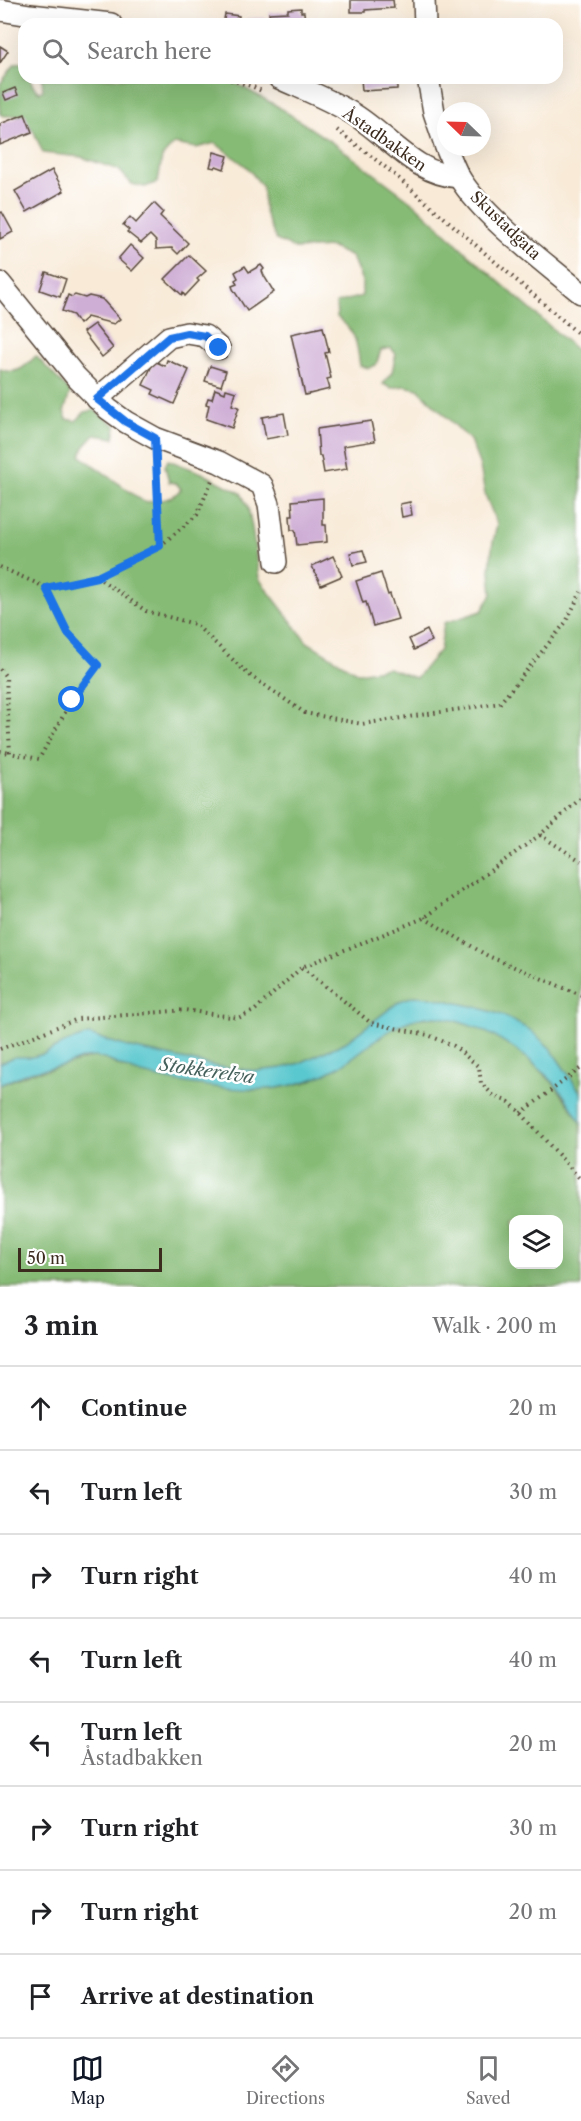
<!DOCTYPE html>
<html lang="en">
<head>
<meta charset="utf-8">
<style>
	body { margin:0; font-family:"Libre Caslon Text",serif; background:#f2f2f2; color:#202124 }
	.controls { position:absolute; right:18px; bottom:18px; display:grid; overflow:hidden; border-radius:12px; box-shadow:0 6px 24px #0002 }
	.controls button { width:54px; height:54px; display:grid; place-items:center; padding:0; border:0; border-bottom:2px solid #e0e0e0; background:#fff; color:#202124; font:30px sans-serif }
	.compass { position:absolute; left:437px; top:102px; width:54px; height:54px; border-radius:50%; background:#fff; box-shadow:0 6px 24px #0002; rotate:293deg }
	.scale { position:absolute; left:18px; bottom:15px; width:144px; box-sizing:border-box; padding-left:6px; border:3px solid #3b2a1e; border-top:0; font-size:16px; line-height:21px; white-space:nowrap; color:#3b2a1e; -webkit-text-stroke:4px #fff; paint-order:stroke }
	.stop { position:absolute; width:18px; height:18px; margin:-14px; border:4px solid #1a73e8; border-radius:50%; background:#fff }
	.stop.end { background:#1a73e8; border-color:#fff; box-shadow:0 2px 6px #0008 }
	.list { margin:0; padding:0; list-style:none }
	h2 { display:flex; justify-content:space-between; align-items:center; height:78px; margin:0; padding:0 24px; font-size:26px }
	h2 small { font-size:20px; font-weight:400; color:#757577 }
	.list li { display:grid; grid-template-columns:39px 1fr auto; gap:18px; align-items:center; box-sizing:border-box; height:84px; padding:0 24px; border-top:2px solid #e0e0e0 }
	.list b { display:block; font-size:22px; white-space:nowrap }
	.list p { margin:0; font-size:20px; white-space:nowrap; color:#757577 }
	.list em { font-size:20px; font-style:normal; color:#757577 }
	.icon { flex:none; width:33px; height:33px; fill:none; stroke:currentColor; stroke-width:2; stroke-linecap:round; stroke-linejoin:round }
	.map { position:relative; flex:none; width:581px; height:1287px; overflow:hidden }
	.search { position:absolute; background:#fff; box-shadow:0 6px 24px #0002; left:18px; right:18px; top:18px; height:66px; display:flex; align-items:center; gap:15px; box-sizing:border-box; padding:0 21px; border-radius:18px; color:#757577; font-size:22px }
	.sheet { height:750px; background:#fff }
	nav { display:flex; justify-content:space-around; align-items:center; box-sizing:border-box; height:84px; border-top:2px solid #e0e0e0; background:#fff; font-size:16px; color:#757577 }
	nav a { display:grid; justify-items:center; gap:3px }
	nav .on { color:#111827 }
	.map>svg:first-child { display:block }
</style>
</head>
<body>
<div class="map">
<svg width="581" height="1287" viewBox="0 0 581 1287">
	<rect width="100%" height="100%" fill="#fff"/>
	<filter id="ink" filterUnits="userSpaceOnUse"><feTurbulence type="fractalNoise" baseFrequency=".0167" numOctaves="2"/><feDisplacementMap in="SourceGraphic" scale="12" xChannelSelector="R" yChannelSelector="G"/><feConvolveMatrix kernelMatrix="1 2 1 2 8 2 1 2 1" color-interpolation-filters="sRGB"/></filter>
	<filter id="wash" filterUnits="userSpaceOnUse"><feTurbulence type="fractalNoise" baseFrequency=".008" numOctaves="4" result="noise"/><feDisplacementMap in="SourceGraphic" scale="24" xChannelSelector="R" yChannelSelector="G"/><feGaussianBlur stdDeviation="1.35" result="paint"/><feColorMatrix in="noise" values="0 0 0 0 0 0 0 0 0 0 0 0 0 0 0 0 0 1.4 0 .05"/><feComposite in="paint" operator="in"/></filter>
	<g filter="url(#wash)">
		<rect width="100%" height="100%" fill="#f8ead7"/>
		<g fill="#86bb76" stroke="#60724a" stroke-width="1.5" fill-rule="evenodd">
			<path d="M24 63V78H30L33 86 39 92 43 90 42 78H222L237 84 277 106 336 145 416 205 469 255 581 354V1093L550 1048 530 1030 502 1015 476 1007 430 997 414 996 400 1001 346 1042 300 1063 282 1068 257 1071 219 1067 131 1048 89 1035 67 1042 44 1054 32 1057H15L0 1063V369C16 376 25 367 36 356L70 392 64 412 67 419 76 421 85 412 94 410 116 426 114 438 95 435 84 447 81 456 144 502C158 501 171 501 181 489L176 483 169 482 165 466 168 460 202 473 241 493 248 507 252 527 259 579 307 642 358 673 388 668 416 678 440 650 444 623 482 611 492 594 490 571 492 547 497 524 485 494 480 466 470 440 418 389 404 386 391 388 383 384 392 372 396 354 391 348 381 350 376 365 369 368 360 366C357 342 356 332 337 317L336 303 362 296V281L352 257 331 247 296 249 276 240 265 212 262 186 247 167 215 143 196 148 174 144 162 157 158 182 145 187 132 184 119 170 81 157 43 153 34 132 21 115 4 116 0 114V84L15 64Z"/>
			<path d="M443 1017 485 1030 521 1052 556 1086 581 1122V1287H0V1085L33 1072 47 1070 93 1057 106 1059 119 1066 143 1074 189 1082 253 1090 278 1088 307 1082 335 1069 393 1028 416 1018ZM514 1220H558V1264H514Z"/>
		</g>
		<path fill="#5ac8cf" stroke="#4a7976" stroke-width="1.5" d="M414 996 430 997 476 1007 502 1015 530 1030 550 1048 581 1093V1122C573 1110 565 1095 555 1084 525 1052 488 1027 444 1018 402 1009 370 1048 337 1068 319 1078 298 1085 277 1088 242 1093 177 1083 142 1074 126 1070 111 1059 95 1057 85 1056 74 1062 65 1065 54 1068 44 1069 34 1071 22 1074 11 1080 0 1085V1063L15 1057H32L44 1054 67 1042 89 1035 131 1048 219 1067 257 1071 282 1068 300 1063 346 1042 400 1001Z"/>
		<g id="blocks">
			<g fill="#cfaed5">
				<path d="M351 0H393L394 8 365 10V12H351Z"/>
				<path d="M301 8V12H304L305 24H270L269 13 288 12V9Z"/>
				<path d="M225 14 239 16 238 24H223Z"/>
				<path d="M265 18 266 24H246V19Z"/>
				<path d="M382 21V24H358V22Z"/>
				<path d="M0 46 8 51 0 63Z"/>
				<path d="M361 78H397V89L362 91Z"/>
				<path d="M15 88 18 95 6 100 3 93Z"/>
				<path d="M25 114 32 132 0 145V124Z"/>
				<path d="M214 152 228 156 224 169 216 166 215 168 210 167Z"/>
				<path d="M52 170 64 191 27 212 15 191Z"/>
				<path d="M154 203 163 212 160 216 188 243 178 254 172 248 156 249V241L150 235 141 243 127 232 129 230 123 225 130 217 136 223Z"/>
				<path d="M2 212 13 232 0 239V213Z"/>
				<path d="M130 245 144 258 132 271 118 259Z"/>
				<path d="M189 255 206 271 197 279 199 281 185 296 183 293 182 295 165 279Z"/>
				<path d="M261 265 264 269 262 271 264 276 274 292 247 311 233 289 232 286 237 284 235 280 238 278 235 272 245 266 249 272Z"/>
				<path d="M46 272 66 279 60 297 40 290Z"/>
				<path d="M68 295 72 297 75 295 85 298 89 296 102 299 120 319 114 324 87 317 79 324 73 315 62 311Z"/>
				<path d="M94 324 113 348 102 357 83 332Z"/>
				<path d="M323 327 329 352 325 353 331 378 327 379 330 389 305 395 291 334Z"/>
				<path d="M167 360 189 370 174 404 152 394 154 390 143 385 154 361 165 366Z"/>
				<path d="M210 366 226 371 221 386 205 381Z"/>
				<path d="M215 389 225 393 226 389 236 392 232 405 239 407 232 428 206 419 209 405 206 404 208 398 212 399Z"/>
				<path d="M284 413 288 435 266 439 262 417Z"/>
				<path d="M371 421 375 441 343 446 347 469 324 473 321 456H319L317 429Z"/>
				<path d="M323 498V525H326L327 542 297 545 295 530H291L290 516H293L292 501Z"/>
				<path d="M410 502 412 515 402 517 400 504Z"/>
				<path d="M363 550 367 562 353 565 350 553Z"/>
				<path d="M333 556 342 576 321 585 312 566Z"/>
				<path d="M381 573 388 595 390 594 398 619 373 626 366 602 363 603 356 581Z"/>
				<path d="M427 630 432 641 414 650 409 639Z"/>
			</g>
		</g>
	</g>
	<g filter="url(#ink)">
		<use href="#blocks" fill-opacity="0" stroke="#57473a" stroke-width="1.5"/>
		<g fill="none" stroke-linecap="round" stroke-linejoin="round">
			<defs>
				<g id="minor">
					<path d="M424 0 425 24"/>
					<path d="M0 10 30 15 111 24"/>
					<path d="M279 78C303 89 328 99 350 112 388 134 414 175 459 177"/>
					<path d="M428 78 434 112 446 147"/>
					<path d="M446 147C450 157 454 168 459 177 483 217 544 262 581 293"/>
					<path d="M0 283 76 377 108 409 126 422 155 438 219 462 262 485 269 504 276 562"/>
					<path d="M97 399 169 337 187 333 205 336 219 348"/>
				</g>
			</defs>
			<use href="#minor" stroke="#57473a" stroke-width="24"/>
			<g stroke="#57473a" stroke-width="4" stroke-dasharray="1.5 4.5" stroke-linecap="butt">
				<path d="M225 78 251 86 264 92"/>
				<path d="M337 130 389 170 581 336"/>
				<path d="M160 546 197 515 212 480"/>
				<path d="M0 567 47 588 97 577 146 611 195 624 248 674 305 713 362 724 500 703 566 622 581 592"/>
				<path d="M97 577 160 546 156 458"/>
				<path d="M0 669 6 677 10 753 39 759 72 700 98 665 68 633 47 588"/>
				<path d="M0 751 10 753"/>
				<path d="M540 835 581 861"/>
				<path d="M424 918 488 956 581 995"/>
				<path d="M302 967 371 1023 428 1035 454 1046 479 1067 481 1083 495 1097 509 1102 521 1113 581 1180"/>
				<path d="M0 1049 78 1019 185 1010 238 1018 254 1011 302 967 424 918 540 835 581 798"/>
				<path d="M521 1113 581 1068"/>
			</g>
			<use href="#minor" stroke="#fff" stroke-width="21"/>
		</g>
	</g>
	<g fill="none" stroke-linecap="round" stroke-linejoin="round" filter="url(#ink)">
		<path stroke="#1a73e8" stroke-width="8" d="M72 700 98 665 68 633 46 588 97 577 160 546 155 438 126 422 97 399 169 337 187 333 205 336 219 348"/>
	</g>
	<g text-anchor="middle" stroke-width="5" stroke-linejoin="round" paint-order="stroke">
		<g font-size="16" fill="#3b2a1e" stroke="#fff">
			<text transform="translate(385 139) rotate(35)" y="6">Åstadbakken</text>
			<text transform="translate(506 225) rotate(44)" y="6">Skustadgata</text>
		</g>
		<g font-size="18" font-style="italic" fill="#46615c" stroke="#fff">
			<text transform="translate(207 1071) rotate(8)" y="6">Stokkerelva</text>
		</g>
	</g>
</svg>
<div class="controls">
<button><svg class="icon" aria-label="layers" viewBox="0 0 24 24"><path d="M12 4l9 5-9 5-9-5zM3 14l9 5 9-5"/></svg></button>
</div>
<svg class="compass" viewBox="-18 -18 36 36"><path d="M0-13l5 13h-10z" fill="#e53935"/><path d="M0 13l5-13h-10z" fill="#757577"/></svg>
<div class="scale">50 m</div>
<div class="stop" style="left:72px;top:700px"></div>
<div class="stop end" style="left:219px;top:348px"></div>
<div class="search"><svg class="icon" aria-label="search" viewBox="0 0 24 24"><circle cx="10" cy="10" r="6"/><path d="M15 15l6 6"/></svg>Search here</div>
</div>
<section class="sheet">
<h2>3 min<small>Walk · 200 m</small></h2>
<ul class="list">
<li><svg class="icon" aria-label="ahead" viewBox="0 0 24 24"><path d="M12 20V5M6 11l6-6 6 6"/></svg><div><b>Continue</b></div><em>20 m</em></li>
<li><svg class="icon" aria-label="left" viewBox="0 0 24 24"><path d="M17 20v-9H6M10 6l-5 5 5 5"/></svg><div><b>Turn left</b></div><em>30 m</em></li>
<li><svg class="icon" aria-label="right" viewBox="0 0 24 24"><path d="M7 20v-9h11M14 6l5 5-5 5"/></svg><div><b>Turn right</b></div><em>40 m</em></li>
<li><svg class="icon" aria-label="left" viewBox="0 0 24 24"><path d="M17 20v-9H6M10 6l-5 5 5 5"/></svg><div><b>Turn left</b></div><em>40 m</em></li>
<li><svg class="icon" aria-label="left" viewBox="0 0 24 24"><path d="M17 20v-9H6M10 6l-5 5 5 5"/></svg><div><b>Turn left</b><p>Åstadbakken</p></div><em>20 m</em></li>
<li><svg class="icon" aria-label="right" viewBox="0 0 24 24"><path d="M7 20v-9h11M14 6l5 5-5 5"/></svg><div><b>Turn right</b></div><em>30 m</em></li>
<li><svg class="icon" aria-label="right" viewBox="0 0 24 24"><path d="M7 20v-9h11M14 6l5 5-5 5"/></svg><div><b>Turn right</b></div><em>20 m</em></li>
<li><svg class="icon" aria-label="arrive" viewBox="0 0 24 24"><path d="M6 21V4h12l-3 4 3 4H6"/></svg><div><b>Arrive at destination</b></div></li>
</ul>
</section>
<nav>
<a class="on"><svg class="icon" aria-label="map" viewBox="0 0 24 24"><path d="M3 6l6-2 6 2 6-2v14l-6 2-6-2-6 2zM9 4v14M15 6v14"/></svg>Map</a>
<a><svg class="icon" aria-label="directions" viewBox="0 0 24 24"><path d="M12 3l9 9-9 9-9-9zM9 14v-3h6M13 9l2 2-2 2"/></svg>Directions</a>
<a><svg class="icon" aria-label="saved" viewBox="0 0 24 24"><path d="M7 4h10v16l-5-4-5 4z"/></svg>Saved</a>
</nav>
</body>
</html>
